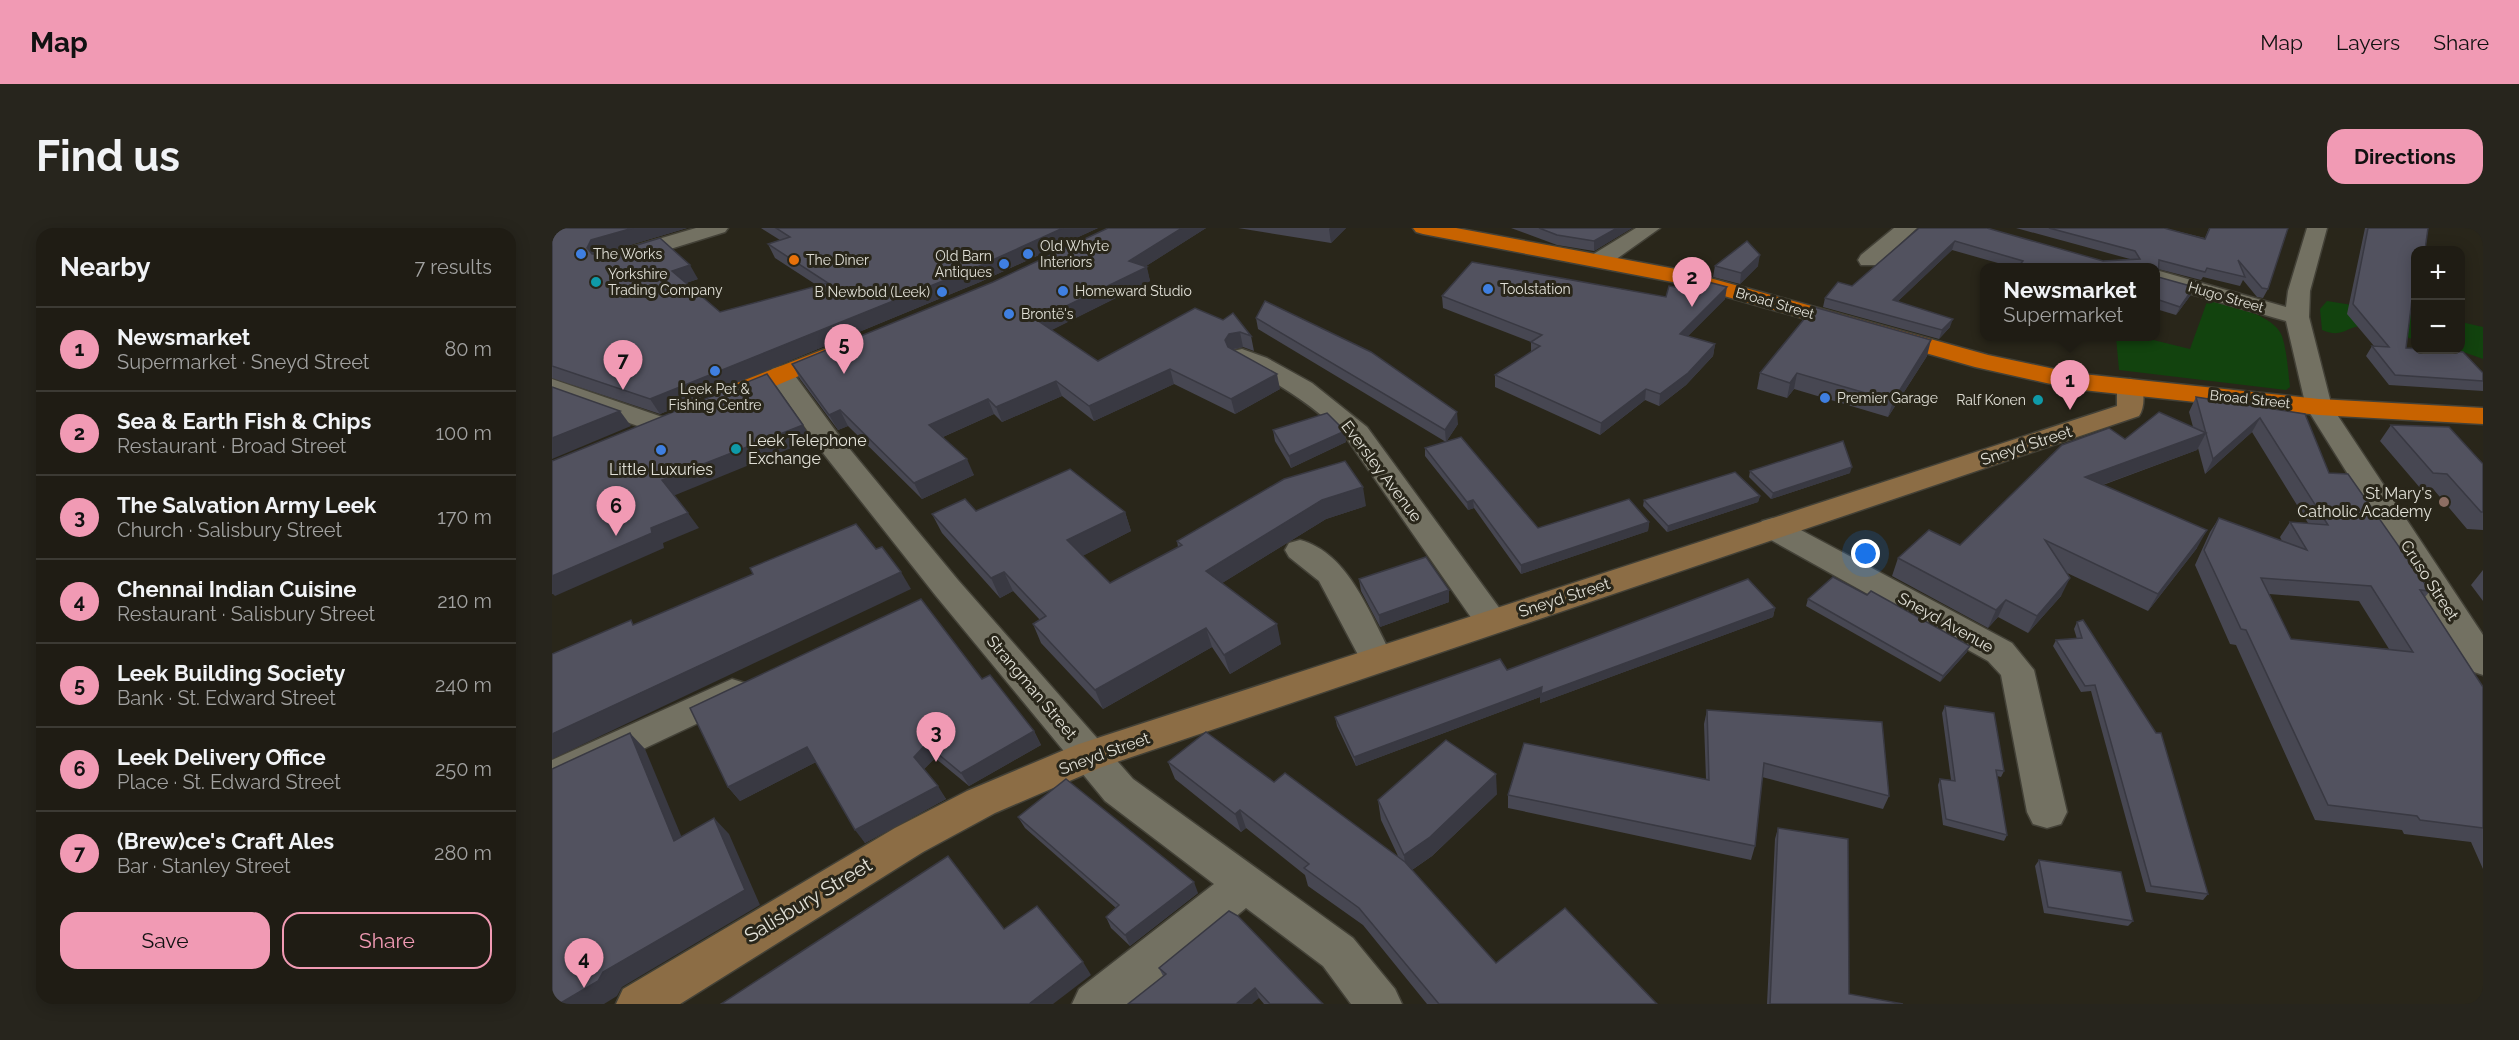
<!DOCTYPE html>
<html lang="en">
<head>
<meta charset="utf-8">
<style>
	body { margin:0; font-family:Raleway,sans-serif; background:#27251d; color:#f1f3f6 }
	.controls { position:absolute; right:18px; top:18px; display:grid; overflow:hidden; border-radius:12px; box-shadow:0 3px 15px #0003 }
	.controls button { width:54px; height:54px; display:grid; place-items:center; padding:0; border:0; border-bottom:2px solid #3c3a34; background:#1f1c14; color:#f1f3f6; font:30px sans-serif }
	.you { position:absolute; left:1314px; top:326px; width:21px; height:21px; margin:-15px; border:4px solid #fff; border-radius:50%; background:#1a73e8; box-shadow:0 0 0 9px #1a73e833 }
	.badge { display:grid; place-items:center; width:39px; height:39px; border-radius:50%; background:#f19ab4; color:#111; font-size:20px; font-weight:700 }
	.pin { position:absolute; translate:-50% -50px; filter:drop-shadow(0 2px 3px #0008) }
	.pin::after { content:''; position:absolute; top:32px; width:21px; height:18px; background:inherit; clip-path:polygon(0 0,100% 0,50% 100%) }
	.popup { position:absolute; left:1428px; top:35px; width:180px; height:78px; box-sizing:border-box; display:grid; place-content:center; border-radius:12px; background:#1f1c14; filter:drop-shadow(0 2px 4px #0005); font-size:20px; white-space:nowrap; color:#a1a1a0 }
	.popup b { font-size:22px; color:#f1f3f6 }
	.popup::after { content:''; position:absolute; left:50%; top:100%; margin-left:-12px; border:12px solid transparent; border-top-color:#1f1c14 }
	.list { margin:0; padding:0; list-style:none }
	h2 { display:flex; justify-content:space-between; align-items:center; height:78px; margin:0; padding:0 24px; font-size:26px }
	h2 small { font-size:20px; font-weight:400; color:#a1a1a0 }
	.list li { display:grid; grid-template-columns:39px 1fr auto; gap:18px; align-items:center; box-sizing:border-box; height:84px; padding:0 24px; border-top:2px solid #3c3a34 }
	.list b { display:block; font-size:22px; white-space:nowrap }
	.list p { margin:0; font-size:20px; white-space:nowrap; color:#a1a1a0 }
	.list em { font-size:20px; font-style:normal; color:#a1a1a0 }
	.actions { display:flex; gap:12px; padding:18px 24px }
	.actions a { flex:1; padding:14px 0; border:2px solid #f19ab4; border-radius:18px; text-align:center; font-size:21px; color:#f19ab4 }
	.actions .main { background:#f19ab4; color:#111 }
	.map { position:relative; flex:none; width:1931px; height:776px; overflow:hidden; border-radius:18px }
	header { display:flex; align-items:center; gap:36px; box-sizing:border-box; height:84px; padding:0 30px; background:#f19ab4; color:#111 }
	header strong { font-size:28px }
	nav { display:flex; gap:33px; margin-inline-start:auto; font-size:21px }
	.intro { display:flex; align-items:center; justify-content:space-between; box-sizing:border-box; height:144px; padding:0 36px }
	h1 { margin:0; font-size:42px }
	.button { padding:15px 27px; border-radius:18px; background:#f19ab4; color:#111; font-size:21px; font-weight:700 }
	main { display:flex; gap:36px; padding:0 36px }
	aside { flex:1; background:#1f1c14; border-radius:18px; box-shadow:0 3px 15px #0003 }
	.map>svg:first-child { display:block }
</style>
</head>
<body>
<header>
<strong>Map</strong>
<nav><a>Map</a><a>Layers</a><a>Share</a></nav>
</header>
<div class="intro"><h1>Find us</h1><a class="button">Directions</a></div>
<main>
<aside>
<h2>Nearby<small>7 results</small></h2>
<ul class="list">
<li><span class="badge">1</span><div><b>Newsmarket</b><p>Supermarket · Sneyd Street</p></div><em>80 m</em></li>
<li><span class="badge">2</span><div><b>Sea &amp; Earth Fish &amp; Chips</b><p>Restaurant · Broad Street</p></div><em>100 m</em></li>
<li><span class="badge">3</span><div><b>The Salvation Army Leek</b><p>Church · Salisbury Street</p></div><em>170 m</em></li>
<li><span class="badge">4</span><div><b>Chennai Indian Cuisine</b><p>Restaurant · Salisbury Street</p></div><em>210 m</em></li>
<li><span class="badge">5</span><div><b>Leek Building Society</b><p>Bank · St. Edward Street</p></div><em>240 m</em></li>
<li><span class="badge">6</span><div><b>Leek Delivery Office</b><p>Place · St. Edward Street</p></div><em>250 m</em></li>
<li><span class="badge">7</span><div><b>(Brew)ce's Craft Ales</b><p>Bar · Stanley Street</p></div><em>280 m</em></li>
</ul>
<div class="actions"><a class="main">Save</a><a>Share</a></div>
</aside>
<div class="map">
<svg width="1931" height="776" viewBox="0 0 1931 776">
	<rect width="100%" height="100%" fill="#29261a"/>
	<g fill="#12430e">
		<path d="M1656 71C1676 77 1722 86 1730 108 1735 123 1736 143 1738 159L1734 162 1567 142 1564 109H1589L1638 121Z"/>
		<path d="M1775 73 1863 87V112C1848 107 1828 98 1812 98 1793 98 1792 111 1770 102L1768 81Z"/>
		<path d="M1909 94 1931 99V131L1906 122H1908Z"/>
	</g>
	<g fill="none" stroke-linecap="round" stroke-linejoin="round">
		<defs>
			<g id="street">
				<path d="M144 0H176L173 4 70 36 62 34 59 29 62 24Z"/>
				<path d="M1084 0H1108L1056 37H1040L1037 32 1040 27Z"/>
				<path d="M1342 0H1365L1325 37H1309L1306 32 1309 27Z"/>
				<path d="M1755 0H1775L1758 63 1757 89 1780 179 1931 407V447L1919 443 1754 179 1734 93 1604 56V42L1734 79 1736 63Z"/>
				<path d="M690 121 715 130 760 155 815 199 951 385 956 393 951 401 939 405 927 401 795 211C762 177 724 153 681 133L678 128 681 123Z"/>
				<path d="M229 138 238 141 291 213 406 352 581 551 801 710 843 761 850 776H799L771 738 694 680 578 776H520L527 761 662 656 553 573 384 368 271 225 216 146 220 141Z"/>
				<path d="M0 151 116 191 120 197 116 203 106 205 0 168Z"/>
				<path d="M1221 290 1232 293 1460 415 1482 442 1515 584 1509 596 1495 600 1481 596 1475 584 1449 447 1436 433 1210 307 1206 300 1210 293Z"/>
				<path d="M748 312C798 325 819 390 842 431L837 440 825 444 813 440 767 353 737 329 733 322 737 315Z"/>
				<path d="M180 451 193 455 198 464 193 473 0 564V532Z"/>
			</g>
			<path id="secondary" d="M1578 151 1587 154C1593 162 1593 179 1587 188L550 539 443 585 371 624 128 776H64L71 761 343 600 415 563 524 517 1565 178V159L1569 154Z"/>
			<g id="highway">
				<path d="M861 0H904L1129 42 1436 127 1521 145 1767 171 1931 180V196L1767 187 1521 161 1423 139 1126 55 871 6 864 4Z"/>
				<path d="M283 117 292 119 295 124 292 129 185 174 176 176 167 174 163 168 167 162Z"/>
			</g>
		</defs>
		<use href="#street" stroke="#434137" stroke-width="3"/>
		<use href="#secondary" stroke="#434137" stroke-width="3"/>
		<use href="#highway" stroke="#434137" stroke-width="3"/>
		<use href="#street" fill="#737162" fill-rule="evenodd"/>
		<use href="#secondary" fill="#8c6d45" fill-rule="evenodd"/>
		<use href="#highway" fill="#c86300" fill-rule="evenodd"/>
	</g>
	<g fill="#474752" fill-rule="evenodd">
		<path d="M0 0H135L48 26 146 51 134 55 168 84 266 58 223 30 216 16 228 12 209 0H546L428 54 108 186 0 150Z"/>
		<path d="M556 0H654L594 38 598 53 499 102 546 133 643 80 699 108 702 123 691 119 680 122 728 161 683 186 622 156 542 193 510 168 450 194 442 186 391 209 422 247 370 271 296 198 286 202 248 151 240 136 441 54Z"/>
		<path d="M686 0H794L779 15Z"/>
		<path d="M959 0H1080L1042 23 1005 17Z"/>
		<path d="M1367 0 1551 33 1578 31 1464 0H1612L1653 10 1657 0 1716 61 1711 70 1705 69 1691 52 1688 58 1651 49 1649 52 1606 41V49L1642 59 1638 68 1624 87 1604 81V39H1460L1400 22 1346 73 1398 99 1387 111 1271 79 1273 70 1300 58Z"/>
		<path d="M1813 0H1876L1873 22H1863L1854 120 1931 145V163L1837 157 1814 128 1820 118H1822L1795 86Z"/>
		<path d="M1163 38H1206L1188 56 1161 49Z"/>
		<path d="M890 68 1114 69 1173 71 1136 108 1163 116 1161 128 1134 157 1107 178 1093 172 1048 207 943 159V147L979 124V114L891 80Z"/>
		<path d="M704 90 906 196 894 214 986 300 1097 294 1096 303 969 346 922 280 916 282 873 228V220L894 214 706 101Z"/>
		<path d="M1375 128 1336 189 1242 161 1235 170 1205 161 1208 145Z"/>
		<path d="M1644 169 1753 186 1777 245 1878 363 1873 369 1931 459V641L1919 614 1852 606 1850 602 1763 592 1684 417 1678 416 1643 337 1658 304 1667 290 1730 313 1728 309 1738 294 1756 295 1700 204 1653 246 1646 220 1645 222 1551 257 1645 320 1596 383 1513 344 1509 368 1476 405 1446 389 1436 400 1340 348 1346 330 1408 317 1573 211 1641 199 1637 184ZM1717 366 1807 373 1837 421 1739 411Z"/>
		<path d="M1839 197 1931 236V302L1915 301 1882 262 1869 261 1828 213Z"/>
		<path d="M721 202 794 214 739 240 723 213Z"/>
		<path d="M1198 243 1298 245 1219 271 1197 249Z"/>
		<path d="M1208 268 1206 274 1115 304 1091 278 1092 272Z"/>
		<path d="M814 278 774 291 670 355 729 416 678 446 660 419 551 481 489 415 481 396 488 392 461 363 448 370 390 305 380 286 424 283 573 284 579 303 530 328 558 355 626 319 625 313Z"/>
		<path d="M1931 342V373L1919 357Z"/>
		<path d="M807 351 897 374 828 399 809 363Z"/>
		<path d="M1315 367 1415 424 1388 454 1254 378 1256 371Z"/>
		<path d="M1223 380 1221 389 988 475V469L804 538 785 498 783 489 955 442Z"/>
		<path d="M1525 394 1656 666 1651 672 1594 664 1539 463 1529 464 1501 418 1504 412 1525 411 1522 401Z"/>
		<path d="M430 451 482 503 489 517 417 558 383 530 372 541 394 571 313 615 264 534 188 573 176 559Z"/>
		<path d="M1393 478 1452 543 1449 549 1445 548 1455 607 1452 613 1391 597 1386 557 1388 551 1399 552 1390 485Z"/>
		<path d="M1155 482 1337 568 1331 581 1210 549 1203 618 1199 632 956 580V567L1154 551 1152 496Z"/>
		<path d="M616 534 722 554 846 628 829 592 826 572 945 566 880 628 860 642 944 735 1105 776H875L811 697 756 658 753 647 694 600 689 604 623 551Z"/>
		<path d="M466 589 646 665 578 718 559 700 554 689 564 680 473 600Z"/>
		<path d="M1226 600 1297 766 1351 776H1215L1223 611Z"/>
		<path d="M1487 632 1581 693 1576 698 1492 685 1483 638Z"/>
		<path d="M677 683 771 776H712L707 770 611 748 607 740Z"/>
	</g>
	<g fill="#393942">
		<path d="M81 0H135L48 26 44 34 35 20 39 12Z"/>
		<path d="M511 0H546L428 54 108 186 98 171Z"/>
		<path d="M630 0H654L588 42 595 39 598 53 490 107 485 92Z"/>
		<path d="M778 0H794L779 15 777 1Z"/>
		<path d="M1065 0H1080L1042 23V13Z"/>
		<path d="M1403 13 1400 22 1339 80 1341 72Z"/>
		<path d="M1208 27 1206 38 1188 56 1189 45Z"/>
		<path d="M138 37 146 51 128 57 120 43Z"/>
		<path d="M1175 59 1173 71 1127 117 1128 106Z"/>
		<path d="M1642 59 1638 68 1624 87 1628 79Z"/>
		<path d="M1401 91 1398 99 1387 111 1390 102Z"/>
		<path d="M688 104 691 119 681 121 676 127 673 112 677 106Z"/>
		<path d="M1379 112 1375 128 1336 189 1341 173Z"/>
		<path d="M1163 116 1161 128 1134 157 1107 178 1108 166Z"/>
		<path d="M618 141 622 156 542 193 537 178Z"/>
		<path d="M1245 145 1242 161 1235 170 1238 155Z"/>
		<path d="M725 146 728 161 683 186 679 171Z"/>
		<path d="M504 153 510 168 450 194 444 179Z"/>
		<path d="M1094 161 1093 172 1048 207 1049 195Z"/>
		<path d="M436 171 442 186 384 212 377 197Z"/>
		<path d="M288 182 296 198 286 202 277 187Z"/>
		<path d="M68 183 79 198 0 231V210Z"/>
		<path d="M905 184 906 196 894 214 893 202Z"/>
		<path d="M1708 190 1700 204 1653 246 1661 231Z"/>
		<path d="M251 197 259 212 121 268 110 252Z"/>
		<path d="M793 203 794 214 739 240 737 228Z"/>
		<path d="M1654 205 1645 222 1525 266 1533 249Z"/>
		<path d="M415 231 422 247 370 271 362 255Z"/>
		<path d="M1300 239 1298 245 1219 271 1221 265Z"/>
		<path d="M811 259 814 278 774 291 659 362 654 343 770 272Z"/>
		<path d="M1208 268 1206 274 1115 304 1116 298Z"/>
		<path d="M921 272 922 280 916 282 915 274Z"/>
		<path d="M573 284 579 303 523 332 515 312Z"/>
		<path d="M136 285 147 300 111 315 112 320 3 368 1 366H0V348L99 300Z"/>
		<path d="M1097 294 1096 303 969 346V337Z"/>
		<path d="M1655 302 1645 320 1596 383 1606 366Z"/>
		<path d="M349 344 359 361 0 531V506Z"/>
		<path d="M452 344 461 363 448 370 439 350Z"/>
		<path d="M1518 350 1509 368 1476 405 1485 388Z"/>
		<path d="M897 362V374L828 399 827 387Z"/>
		<path d="M1454 372 1446 389 1436 400 1444 382Z"/>
		<path d="M1223 380 1221 389 988 475V469L804 538 802 529 990 459Z"/>
		<path d="M725 396 729 416 678 446 672 427Z"/>
		<path d="M654 400 660 419 551 481 543 462Z"/>
		<path d="M1418 418 1415 424 1388 454 1391 448Z"/>
		<path d="M482 503 489 517 417 558 409 545Z"/>
		<path d="M78 505 93 521 138 629 122 613Z"/>
		<path d="M374 516 383 530 371 542 362 529Z"/>
		<path d="M255 519 266 533 188 573 176 559Z"/>
		<path d="M944 546 945 566 880 628 854 646 852 627Z"/>
		<path d="M386 558 394 571 313 615 303 602Z"/>
		<path d="M688 582 694 600 689 604 683 586Z"/>
		<path d="M162 590 177 606 208 677 70 759 65 768 52 776H7L51 744Z"/>
		<path d="M642 654 646 665 578 718 573 707Z"/>
		<path d="M531 734 539 747 501 776H477Z"/>
		<path d="M703 760 707 770 700 776H684Z"/>
	</g>
	<g fill="#52525f" stroke="#393942" stroke-width="1.5" fill-rule="evenodd">
		<path d="M0 0H81L39 12 35 20 40 26H56L108 10 138 37 120 43 168 84 276 55 216 16 238 9 224 0H511L423 40 98 171 0 138Z"/>
		<path d="M556 0H630L577 33 595 39 485 92 546 133 643 80 671 92 681 85 699 108 688 104 677 106 673 112 676 119 725 146 679 171 618 141 537 178 504 153 444 179 436 171 377 197 415 231 362 255 288 182 277 187 240 136 441 54Z"/>
		<path d="M987 0H1065L1042 13 1005 7Z"/>
		<path d="M1367 0H1435L1551 33 1588 31 1583 23 1497 0H1612L1653 11 1658 0H1736L1716 61 1710 60 1686 32 1693 49 1655 40 1653 44 1607 32 1606 49 1642 59 1628 79 1604 71V39H1466L1471 33 1403 13 1341 72 1401 91 1390 102 1273 70 1286 54 1300 58Z"/>
		<path d="M1816 0H1876L1873 22 1867 21V22H1863V47L1854 120 1911 124 1931 145V153L1843 147 1820 118 1837 119 1801 76Z"/>
		<path d="M1195 13 1208 27 1189 45 1163 38Z"/>
		<path d="M920 34 1114 69 1117 58 1130 60 1145 51 1175 59 1128 106 1163 116 1136 145 1108 166 1094 161 1049 195 943 147 988 118 979 114 990 107 890 68Z"/>
		<path d="M713 73 819 124 905 184 893 202 704 90Z"/>
		<path d="M1262 79 1379 112 1341 173 1245 145 1238 155 1208 145Z"/>
		<path d="M215 146 251 197 110 252 136 285 99 300 100 305 0 348V233Z"/>
		<path d="M0 159 68 183 0 210Z"/>
		<path d="M1644 169 1753 186 1777 245 1796 246 1878 363 1868 362 1931 459V600L1868 592 1865 588 1776 577 1694 402 1689 401 1652 322 1667 290 1755 322 1738 294 1776 297 1708 190 1661 231ZM1709 350 1819 358 1861 424 1739 411Z"/>
		<path d="M1607 184 1654 205 1533 249 1655 302 1606 366 1493 312 1518 350 1485 388 1454 372 1444 382 1346 330 1377 302 1408 317 1510 217 1557 200 1573 211Z"/>
		<path d="M775 185 793 203 737 228 721 202Z"/>
		<path d="M1839 197 1897 199 1931 236V284H1929L1895 246 1881 245Z"/>
		<path d="M909 209 986 300 1077 271 1097 294 969 337 921 272 915 274 873 220Z"/>
		<path d="M1291 213 1300 239 1221 265 1198 243Z"/>
		<path d="M793 233 811 259 770 272 654 343 725 396 672 427 654 400 543 462 481 396 494 388 452 344 439 350 380 286 413 271 424 283 518 241 573 284 515 312 558 355 630 317 625 313 732 251Z"/>
		<path d="M1183 244 1208 268 1116 298 1092 272Z"/>
		<path d="M304 296 324 321 330 319 349 344 0 506V426L79 392 81 397 201 346 198 340Z"/>
		<path d="M874 329 897 362 827 387 807 351Z"/>
		<path d="M1281 349 1315 367 1319 363 1418 418 1391 448 1256 371Z"/>
		<path d="M1196 351 1223 380 989 466 990 459 802 529 783 489 948 431 955 442Z"/>
		<path d="M369 371 430 451 438 447 482 503 409 545 374 516 362 529 386 558 303 602 255 519 176 559 138 480Z"/>
		<path d="M1531 392 1604 505H1609L1656 666 1599 658 1543 457 1533 458 1504 412 1530 410 1525 394Z"/>
		<path d="M1393 478 1442 485 1452 543 1444 542 1455 607 1394 591 1388 551 1403 553Z"/>
		<path d="M1155 482 1330 494 1337 568 1212 535 1203 618 956 567 972 515 1157 552Z"/>
		<path d="M654 504 722 554 733 545 853 634 944 735 1013 680 1105 776H887L807 680 752 640 757 636 688 582 683 586 616 534Z"/>
		<path d="M78 505 122 613 162 590 193 662 51 744 46 753 7 776H0V541Z"/>
		<path d="M894 512 944 546 878 609 852 627 826 572Z"/>
		<path d="M514 551 642 654 573 707 554 689 567 677 466 589Z"/>
		<path d="M1226 600 1296 611 1297 766 1351 776H1218Z"/>
		<path d="M396 628 452 701 485 678 531 734 477 776H169Z"/>
		<path d="M1487 632 1569 644 1581 693 1496 679Z"/>
		<path d="M677 683 686 688 771 776H718L703 760 684 776H576L614 746 607 740Z"/>
	</g>
	<g fill="#3f7fe0" stroke="#29261a" stroke-width="2">
		<circle cx="29" cy="26" r="6"/>
		<circle cx="476" cy="26" r="6"/>
		<circle cx="452" cy="36" r="6"/>
		<circle cx="936" cy="61" r="6"/>
		<circle cx="511" cy="63" r="6"/>
		<circle cx="390" cy="64" r="6"/>
		<circle cx="457" cy="86" r="6"/>
		<circle cx="163" cy="143" r="6"/>
		<circle cx="1273" cy="170" r="6"/>
		<circle cx="109" cy="222" r="6"/>
	</g>
	<circle fill="#e8710a" stroke="#29261a" stroke-width="2" cx="242" cy="32" r="6"/>
	<g fill="#0f9aa8" stroke="#29261a" stroke-width="2">
		<circle cx="44" cy="54" r="6"/>
		<circle cx="1486" cy="172" r="6"/>
		<circle cx="184" cy="221" r="6"/>
	</g>
	<circle fill="#8d6e63" stroke="#29261a" stroke-width="2" cx="1892" cy="274" r="6"/>
	<g text-anchor="middle" stroke-width="6" stroke-linejoin="round" paint-order="stroke">
		<g font-size="14" fill="#e1e0d7" stroke="#29261a" text-anchor="start">
			<text x="488" y="23">Old Whyte<tspan x="488" dy="16">Interiors</tspan></text>
			<text x="41" y="31">The Works</text>
			<text x="440" y="33" text-anchor="end">Old Barn<tspan x="440" dy="16">Antiques</tspan></text>
			<text x="254" y="37">The Diner</text>
			<text x="56" y="51">Yorkshire<tspan x="56" dy="16">Trading Company</tspan></text>
			<text x="948" y="66">Toolstation</text>
			<text x="523" y="68">Homeward Studio</text>
			<text x="378" y="69" text-anchor="end">B Newbold (Leek)</text>
			<text x="469" y="91">Brontë's</text>
			<text x="163" y="166" text-anchor="middle">Leek Pet &amp;<tspan x="163" dy="16">Fishing Centre</tspan></text>
			<text x="1285" y="175">Premier Garage</text>
			<text x="1474" y="177" text-anchor="end">Ralf Konen</text>
		</g>
		<g font-size="14" fill="#e1e0d7" stroke="#29261a">
			<text transform="translate(1674 69) rotate(16)" y="5">Hugo Street</text>
			<text transform="translate(1223 75) rotate(16)" y="5">Broad Street</text>
			<text transform="translate(1698 171) rotate(6)" y="5">Broad Street</text>
		</g>
		<g font-size="16" fill="#e1e0d7" stroke="#29261a" text-anchor="start">
			<text x="196" y="218">Leek Telephone<tspan x="196" dy="18">Exchange</tspan></text>
			<text x="109" y="247" text-anchor="middle">Little Luxuries</text>
			<text x="1880" y="271" text-anchor="end">St Mary's<tspan x="1880" dy="18">Catholic Academy</tspan></text>
		</g>
		<g font-size="16" fill="#e1e0d7" stroke="#29261a">
			<text transform="translate(1474 217) rotate(-18)" y="6">Sneyd Street</text>
			<text transform="translate(830 243) rotate(53)" y="6">Eversley Avenue</text>
			<text transform="translate(1878 352) rotate(57)" y="6">Cruso Street</text>
			<text transform="translate(1012 369) rotate(-18)" y="6">Sneyd Street</text>
			<text transform="translate(1394 394) rotate(29)" y="6">Sneyd Avenue</text>
			<text transform="translate(480 459) rotate(50)" y="6">Strangman Street</text>
			<text transform="translate(552 525) rotate(-20)" y="6">Sneyd Street</text>
		</g>
		<g font-size="20" fill="#e1e0d7" stroke="#29261a">
			<text transform="translate(256 672) rotate(-31)" y="7">Salisbury Street</text>
		</g>
	</g>
</svg>
<div class="controls">
<button>+</button>
<button>−</button>
</div>
<div class="you"></div>
<div class="pin badge" style="left:1518px;top:182px">1</div>
<div class="popup"><b>Newsmarket</b>Supermarket</div>
<div class="pin badge" style="left:1140px;top:79px">2</div>
<div class="pin badge" style="left:384px;top:534px">3</div>
<div class="pin badge" style="left:32px;top:760px">4</div>
<div class="pin badge" style="left:292px;top:146px">5</div>
<div class="pin badge" style="left:64px;top:308px">6</div>
<div class="pin badge" style="left:71px;top:162px">7</div>
</div>
</main>
</body>
</html>
